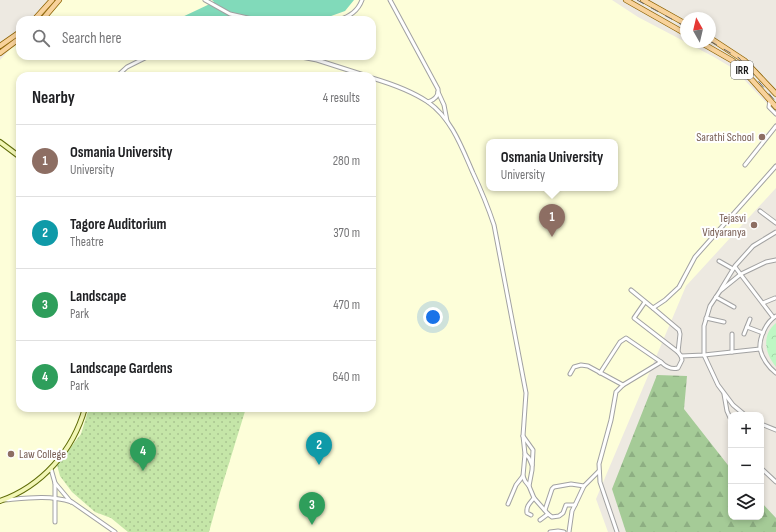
<!DOCTYPE html>
<html lang="en">
<head>
<meta charset="utf-8">
<style>
	body { margin:0; font-family:"Sofia Sans Condensed",sans-serif; background:#f6f6f6; color:#202124 }
	.controls { position:absolute; right:12px; bottom:12px; display:grid; overflow:hidden; border-radius:8px; box-shadow:0 2px 6px #0003 }
	.controls button { width:36px; height:36px; display:grid; place-items:center; padding:0; border:0; border-bottom:1px solid #e0e0e0; background:#fff; color:#202124; font:20px sans-serif }
	.compass { position:absolute; left:680px; top:12px; width:36px; height:36px; border-radius:50%; background:#fff; box-shadow:0 2px 6px #0003; rotate:352deg }
	.you { position:absolute; left:433px; top:317px; width:14px; height:14px; margin:-10px; border:3px solid #fff; border-radius:50%; background:#1a73e8; box-shadow:0 0 0 6px #1a73e833 }
	.badge { display:grid; place-items:center; width:26px; height:26px; border-radius:50%; background:#c00c07; color:#fff; font-size:13px; font-weight:700 }
	.pin { position:absolute; translate:-50% -33px; filter:drop-shadow(0 1px 2px #0008) }
	.pin::after { content:''; position:absolute; top:21px; width:14px; height:12px; background:inherit; clip-path:polygon(0 0,100% 0,50% 100%) }
	.popup { position:absolute; left:486px; top:139px; width:132px; height:52px; box-sizing:border-box; display:grid; place-content:center; border-radius:8px; background:#fff; filter:drop-shadow(0 1px 3px #0005); font-size:13px; white-space:nowrap; color:#757577 }
	.popup b { font-size:15px; color:#202124 }
	.popup::after { content:''; position:absolute; left:50%; top:100%; margin-left:-8px; border:8px solid transparent; border-top-color:#fff }
	.list { margin:0; padding:0; list-style:none }
	h2 { display:flex; justify-content:space-between; align-items:center; height:52px; margin:0; padding:0 16px; font-size:17px }
	h2 small { font-size:13px; font-weight:400; color:#757577 }
	.list li { display:grid; grid-template-columns:26px 1fr auto; gap:12px; align-items:center; box-sizing:border-box; height:72px; padding:0 16px; border-top:1px solid #e0e0e0 }
	.list b { display:block; font-size:15px; white-space:nowrap }
	.list p { margin:0; font-size:13px; white-space:nowrap; color:#757577 }
	.list em { font-size:13px; font-style:normal; color:#757577 }
	.icon { flex:none; width:22px; height:22px; fill:none; stroke:currentColor; stroke-width:2; stroke-linecap:round; stroke-linejoin:round }
	.map { position:relative; flex:none; width:776px; height:532px; overflow:hidden }
	.search { position:absolute; background:#fff; box-shadow:0 2px 6px #0003; left:16px; top:16px; width:360px; height:44px; display:flex; align-items:center; gap:10px; box-sizing:border-box; padding:0 14px; border-radius:12px; color:#757577; font-size:15px }
	.panel { position:absolute; background:#fff; box-shadow:0 2px 6px #0003; left:16px; top:72px; width:360px; height:340px; border-radius:12px }
	.map>svg:first-child { display:block }
</style>
</head>
<body>
<div class="map">
<svg width="776" height="532" viewBox="0 0 776 532">
	<defs>
		<pattern id="forest-firs" width="22" height="20" patternUnits="userSpaceOnUse"><rect width="22" height="20" fill="#a5cb97"/><path d="M5 1l3.5 6h-7zM16 11l3.5 6h-7z" fill="#8dae82"/></pattern>
		<pattern id="park-crowns" width="20" height="18" patternUnits="userSpaceOnUse"><rect width="20" height="18" fill="#bef7c4"/><path d="M2 6a3 3 0 1 1 6 0M12 15a3 3 0 1 1 6 0" fill="none" stroke="#a3d3a8"/></pattern>
		<pattern id="garden-dots" width="8" height="8" patternUnits="userSpaceOnUse"><rect width="8" height="8" fill="#c5e6a8"/><path d="M2 2h.1M6 6h.1" fill="none" stroke="#a9c590" stroke-width="1.8" stroke-linecap="round"/></pattern>
	</defs>
	<rect width="100%" height="100%" fill="#ede9e1"/>
	<path fill="#fdfed9" fill-rule="evenodd" d="M56 0H612L638 17 714 57 734 69 776 113V188L686 286 596 499 608 532H0V60L20 39V56H372V20H37ZM20 76H372V408H20ZM489 142H615V188H489Z"/>
	<path fill="url(#forest-firs)" d="M657 375 687 376 684 409 731 469V517H761V502L776 518V532H626L612 489Z"/>
	<path fill="url(#park-crowns)" d="M776 323V367C765 354 761 335 776 323Z"/>
	<path fill="url(#garden-dots)" d="M89 408H246L219 496 209 532H128L111 518 95 512 72 492 60 476 57 465 81 434Z"/>
	<path fill="#81daba" d="M212 0H354L345 11 320 20H178V19L214 2Z"/>
	<g fill="none" stroke-linecap="round" stroke-linejoin="round">
		<defs>
			<g id="minor">
				<path d="M205 0 230 14 257 20"/>
				<path d="M390 0 438 89C439 96 434 100 428 102"/>
				<path d="M339 20C350 16 358 11 362 0"/>
				<path d="M296 56 317 60 367 76"/>
				<path d="M117 76 127 67 149 56"/>
				<path d="M372 78C389 83 413 92 428 102 452 119 462 148 473 173 481 190 488 207 494 225L526 393 523 436 525 454 523 476 516 485 508 504"/>
				<path d="M438 92 444 105 447 121"/>
				<path d="M770 100 769 107 776 114"/>
				<path d="M745 165 776 126"/>
				<path d="M760 211 776 223"/>
				<path d="M719 261 733 269"/>
				<path d="M735 267 773 317"/>
				<path d="M721 289 735 266 753 246 776 232"/>
				<path d="M631 290 653 308 665 300 679 287 695 257 776 166"/>
				<path d="M716 297 734 307"/>
				<path d="M645 302 634 318 678 352 681 356"/>
				<path d="M763 303 775 298"/>
				<path d="M653 308 679 330 680 334 678 352"/>
				<path d="M776 316C766 322 759 338 760 349 762 358 769 368 776 373"/>
				<path d="M706 318 724 322"/>
				<path d="M747 327 763 333"/>
				<path d="M744 334 750 319"/>
				<path d="M732 352V334"/>
				<path d="M600 373 620 342 626 338 661 362"/>
				<path d="M570 374 574 367 581 365 588 366 623 385"/>
				<path d="M724 394 727 411 731 420"/>
				<path d="M745 415 733 405 718 385 704 355V326L710 306 720 291 741 274 766 262 776 260"/>
				<path d="M761 424 776 430"/>
				<path d="M523 436 533 450 532 470 529 486 534 498 548 514 552 517 559 516 563 513 566 505H575L572 511 569 532"/>
				<path d="M525 454 529 458 532 465"/>
				<path d="M761 468 776 482"/>
				<path d="M51 469 55 483 71 502"/>
				<path d="M523 476 525 481 529 486"/>
				<path d="M55 483V522"/>
				<path d="M5 500C28 498 49 495 72 502L115 532"/>
				<path d="M575 505 584 486"/>
				<path d="M545 510 552 489 554 487 571 484 584 486 599 471"/>
				<path d="M531 515 527 513C526 506 530 503 534 498"/>
				<path d="M540 520 548 514"/>
				<path d="M550 532 558 531 564 532"/>
				<path d="M617 532 600 482 599 464 611 420 616 392 623 385 661 362C666 367 671 370 678 368L682 360 681 356 704 355 760 349"/>
			</g>
			<g id="secondary">
				<path d="M0 142 20 157"/>
				<path d="M0 501C42 486 73 451 85 408"/>
			</g>
			<g id="primary">
				<path d="M626 0 686 34"/>
				<path d="M643 0 686 24"/>
				<path d="M34 20 52 0"/>
				<path d="M42 20 59 0"/>
				<path d="M710 38 745 61 776 94"/>
				<path d="M700 42 733 61 752 80 776 107"/>
				<path d="M0 46 20 32"/>
				<path d="M0 53 20 38"/>
			</g>
		</defs>
		<use href="#minor" stroke="#a2a2a2" stroke-width="5"/>
		<use href="#secondary" stroke="#5f6c08" stroke-width="6"/>
		<use href="#primary" stroke="#8d6405" stroke-width="6"/>
		<use href="#minor" stroke="#fff" stroke-width="3"/>
		<use href="#secondary" stroke="#f2f6b5" stroke-width="4"/>
		<use href="#primary" stroke="#f8d29b" stroke-width="4.5"/>
		<g stroke="#696969" stroke-width="1" stroke-dasharray="8 8" stroke-linecap="butt">
			<path d="M637 0 686 27"/>
			<path d="M710 41 739 58 776 102"/>
		</g>
	</g>
	<g fill="#8d6e63" stroke="#fff" stroke-width="1.5">
		<circle cx="762" cy="137" r="4"/>
		<circle cx="754" cy="225" r="4"/>
		<circle cx="11" cy="454" r="4"/>
	</g>
	<g text-anchor="middle" stroke-width="4" stroke-linejoin="round" paint-order="stroke">
		<rect fill="#fff" stroke="#5f5f5f" stroke-width="1" x="731" y="61" width="22" height="18" rx="3"/>
		<g font-size="11" font-weight="bold" fill="#1b1b1b">
			<text x="742" y="74">IRR</text>
		</g>
		<g font-size="12" fill="#785e54" stroke="#fff" text-anchor="end">
			<text x="754" y="141">Sarathi School</text>
			<text x="746" y="222">Tejasvi<tspan x="746" dy="14">Vidyaranya</tspan></text>
			<text x="19" y="458" text-anchor="start">Law College</text>
		</g>
	</g>
</svg>
<div class="controls">
<button>+</button>
<button>−</button>
<button><svg class="icon" aria-label="layers" viewBox="0 0 24 24"><path d="M12 4l9 5-9 5-9-5zM3 14l9 5 9-5"/></svg></button>
</div>
<svg class="compass" viewBox="-18 -18 36 36"><path d="M0-13l5 13h-10z" fill="#e53935"/><path d="M0 13l5-13h-10z" fill="#757577"/></svg>
<div class="you"></div>
<div class="pin badge" style="left:552px;top:237px;background:#8d6e63">1</div>
<div class="popup"><b>Osmania University</b>University</div>
<div class="pin badge" style="left:319px;top:465px;background:#0f9aa8">2</div>
<div class="pin badge" style="left:312px;top:525px;background:#2e9e5b">3</div>
<div class="pin badge" style="left:143px;top:471px;background:#2e9e5b">4</div>
<div class="search"><svg class="icon" aria-label="search" viewBox="0 0 24 24"><circle cx="10" cy="10" r="6"/><path d="M15 15l6 6"/></svg>Search here</div>
<section class="panel">
<h2>Nearby<small>4 results</small></h2>
<ul class="list">
<li><span class="badge" style="background:#8d6e63">1</span><div><b>Osmania University</b><p>University</p></div><em>280 m</em></li>
<li><span class="badge" style="background:#0f9aa8">2</span><div><b>Tagore Auditorium</b><p>Theatre</p></div><em>370 m</em></li>
<li><span class="badge" style="background:#2e9e5b">3</span><div><b>Landscape</b><p>Park</p></div><em>470 m</em></li>
<li><span class="badge" style="background:#2e9e5b">4</span><div><b>Landscape Gardens</b><p>Park</p></div><em>640 m</em></li>
</ul>
</section>
</div>
</body>
</html>
